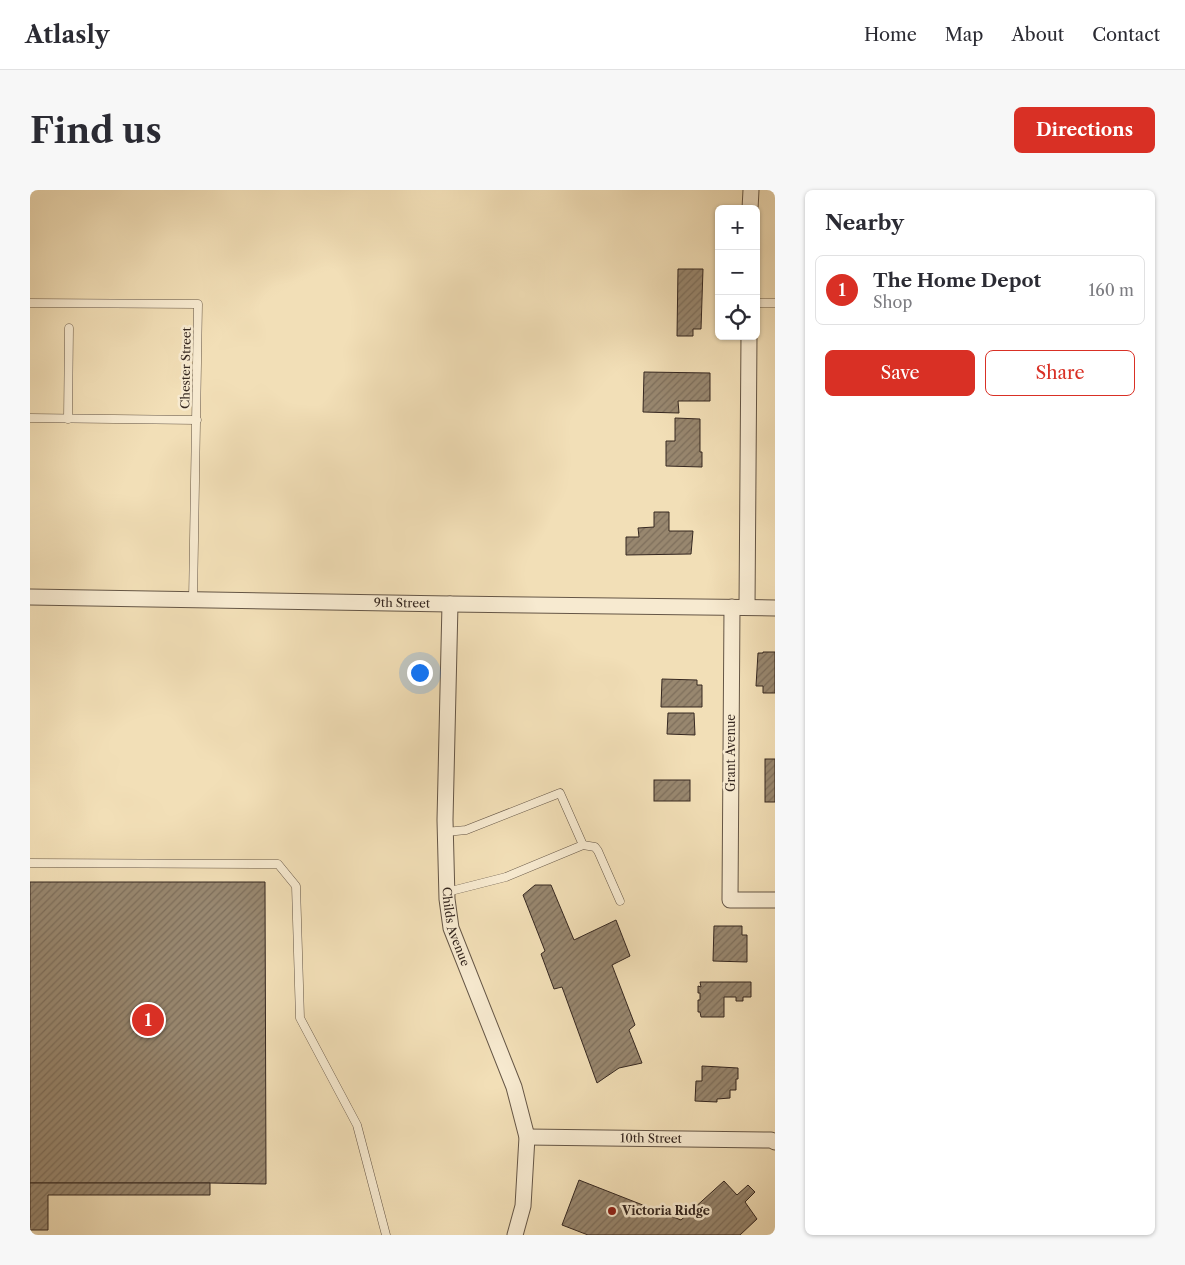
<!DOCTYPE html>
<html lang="en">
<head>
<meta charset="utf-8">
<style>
	body { margin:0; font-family:"Libre Caslon Text",serif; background:#f7f7f7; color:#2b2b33 }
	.controls { position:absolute; right:15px; top:15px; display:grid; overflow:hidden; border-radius:8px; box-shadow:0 1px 4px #0004 }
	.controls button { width:45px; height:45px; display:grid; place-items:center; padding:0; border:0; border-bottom:1px solid #e1e1e2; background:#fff; color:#2b2b33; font:25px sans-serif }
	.you { position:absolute; left:389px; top:482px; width:18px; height:18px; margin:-12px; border:4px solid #fff; border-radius:50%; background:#1a73e8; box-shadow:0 0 0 8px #1a73e833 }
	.badge { display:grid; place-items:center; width:32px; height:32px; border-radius:50%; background:#d93025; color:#fff; font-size:16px; font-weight:700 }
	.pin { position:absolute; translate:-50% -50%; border:2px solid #fff; box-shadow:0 1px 5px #0006 }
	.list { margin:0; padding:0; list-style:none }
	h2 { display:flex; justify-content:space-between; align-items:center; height:65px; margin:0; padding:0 20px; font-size:21px }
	h2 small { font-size:16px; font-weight:400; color:#7c7c81 }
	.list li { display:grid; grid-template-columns:32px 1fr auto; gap:15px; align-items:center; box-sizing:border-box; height:70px; margin:0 10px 10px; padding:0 10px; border:1px solid #e1e1e2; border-radius:8px }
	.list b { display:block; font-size:19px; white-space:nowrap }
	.list p { margin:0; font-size:16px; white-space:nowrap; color:#7c7c81 }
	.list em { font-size:16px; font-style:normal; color:#7c7c81 }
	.actions { display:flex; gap:10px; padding:15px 20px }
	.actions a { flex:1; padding:11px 0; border:1px solid #d93025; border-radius:8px; text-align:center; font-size:18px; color:#d93025 }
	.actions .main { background:#d93025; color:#fff }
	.icon { flex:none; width:28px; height:28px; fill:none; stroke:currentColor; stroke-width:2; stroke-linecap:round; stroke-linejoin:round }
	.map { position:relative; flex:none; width:745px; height:1045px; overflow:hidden; border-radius:8px }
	header { display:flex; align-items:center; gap:30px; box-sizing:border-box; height:70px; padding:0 25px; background:#fff; border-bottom:1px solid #e1e1e2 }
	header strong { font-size:24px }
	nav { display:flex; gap:28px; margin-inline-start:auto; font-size:18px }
	.intro { display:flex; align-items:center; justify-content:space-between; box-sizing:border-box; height:120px; padding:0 30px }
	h1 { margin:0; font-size:35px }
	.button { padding:12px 22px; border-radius:8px; background:#d93025; color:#fff; font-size:18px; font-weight:700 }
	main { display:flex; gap:30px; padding:0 30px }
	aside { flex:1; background:#fff; border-radius:8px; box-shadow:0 1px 4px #0004 }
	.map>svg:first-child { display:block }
</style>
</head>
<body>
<header>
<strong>Atlasly</strong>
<nav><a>Home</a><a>Map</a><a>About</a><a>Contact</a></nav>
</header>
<div class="intro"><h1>Find us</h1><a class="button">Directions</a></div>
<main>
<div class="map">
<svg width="745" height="1045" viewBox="0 0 745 1045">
	<defs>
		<pattern id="building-hatch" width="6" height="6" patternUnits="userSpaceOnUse" patternTransform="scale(1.25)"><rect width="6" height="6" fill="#98876f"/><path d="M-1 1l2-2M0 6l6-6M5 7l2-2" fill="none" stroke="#7d6e5b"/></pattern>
	</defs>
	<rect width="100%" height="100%" fill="#f2dfb7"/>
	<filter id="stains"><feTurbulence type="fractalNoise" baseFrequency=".004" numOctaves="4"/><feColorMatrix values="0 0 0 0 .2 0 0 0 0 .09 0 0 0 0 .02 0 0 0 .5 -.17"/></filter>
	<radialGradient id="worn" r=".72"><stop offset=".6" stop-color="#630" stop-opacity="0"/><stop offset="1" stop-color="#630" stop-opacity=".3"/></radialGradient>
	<g fill="url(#building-hatch)" stroke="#362821">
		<path d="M648 79H673L671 139H663V146H647Z"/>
		<path d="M614 182 680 183V211H648L649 223 613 222Z"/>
		<path d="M645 228 670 229V262H672V277L636 276V251H645Z"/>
		<path d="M624 322H639V341H663L661 364 596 365V347H609L608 338 624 337Z"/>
		<path d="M733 462H745V503H733V496H726L728 463H733Z"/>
		<path d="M632 489 667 490V495H672V517H631Z"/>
		<path d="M638 523H664L665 545 637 544Z"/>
		<rect x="735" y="569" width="10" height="43"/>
		<rect x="624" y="590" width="36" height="21"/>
		<path d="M0 692H235L236 994 180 993H0Z"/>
		<path d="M505 695H521L544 750 586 730 600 766 582 775 605 835 599 840 612 873 589 878 567 893 532 797 524 799 511 764 515 761 493 705Z"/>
		<path d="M684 736H712V745H717V772L683 771Z"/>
		<path d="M670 792H721V807H713V811H706V807H694V827H671L670 822H668V810H670V803H668V796L671 797Z"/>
		<path d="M672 876 708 878V889H706V900H700V908L687 909V912L665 911 666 891H672Z"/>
		<path d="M549 990 651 1030 694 991 707 1005 718 995 725 1002 715 1012 727 1029 710 1045H558L532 1035Z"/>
		<path d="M0 993H180V1005H18V1040H0Z"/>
	</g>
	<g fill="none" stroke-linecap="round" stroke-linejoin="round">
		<defs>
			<g id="service">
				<path d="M0 113 168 114 163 410"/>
				<path d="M726 113H745"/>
				<path d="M0 228 167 230"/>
				<path d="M38 229 39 138"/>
				<path d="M416 642 436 640 530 603 553 655 476 687 417 702"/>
				<path d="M553 655 565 657 568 661 590 711"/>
				<path d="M0 673 248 674 266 696 270 828 327 935 356 1045"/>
			</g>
			<g id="minor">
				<path d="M720 19 721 0"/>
				<path id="s1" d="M0 407 420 414 745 418"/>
				<path id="s2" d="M420 414 415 630 417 709 421 738 484 897 497 947 493 1016 485 1045"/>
				<path d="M702 417 700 710H745"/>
				<path d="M717 417 719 146"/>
				<path id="s3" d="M497 947 741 950 745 952"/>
			</g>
		</defs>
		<use href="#service" stroke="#655646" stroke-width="9"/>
		<use href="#minor" stroke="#655646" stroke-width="17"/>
		<use href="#service" stroke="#f7ead0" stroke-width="8"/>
		<use href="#minor" stroke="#f7ead0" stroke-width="15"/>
	</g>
	<circle fill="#8f2418" stroke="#f7ead0" stroke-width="2" cx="582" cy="1021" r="5"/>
	<g text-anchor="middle" stroke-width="5" stroke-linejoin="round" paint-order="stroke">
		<g font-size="12" fill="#362821" stroke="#f7ead0">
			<text transform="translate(156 178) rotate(-89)" y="4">Chester Street</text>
			<text dy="4" stroke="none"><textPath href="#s1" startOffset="372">9th Street</textPath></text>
			<text transform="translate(701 563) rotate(-90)" y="4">Grant Avenue</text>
			<text dy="4" stroke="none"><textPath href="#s2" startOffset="324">Childs Avenue</textPath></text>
			<text dy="4" stroke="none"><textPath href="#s3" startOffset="124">10th Street</textPath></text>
		</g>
		<g font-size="12" font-weight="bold" fill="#362821" stroke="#f7ead0" text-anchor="start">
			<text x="592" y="1025">Victoria Ridge</text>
		</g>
	</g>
	<rect width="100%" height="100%" filter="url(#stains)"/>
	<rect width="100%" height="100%" fill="url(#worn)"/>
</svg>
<div class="controls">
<button>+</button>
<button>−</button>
<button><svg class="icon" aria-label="locate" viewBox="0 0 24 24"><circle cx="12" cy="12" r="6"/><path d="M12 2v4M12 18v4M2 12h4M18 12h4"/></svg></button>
</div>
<div class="you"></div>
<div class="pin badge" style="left:118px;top:830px">1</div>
</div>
<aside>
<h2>Nearby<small></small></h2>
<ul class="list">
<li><span class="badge">1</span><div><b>The Home Depot</b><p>Shop</p></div><em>160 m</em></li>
</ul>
<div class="actions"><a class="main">Save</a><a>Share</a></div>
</aside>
</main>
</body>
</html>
